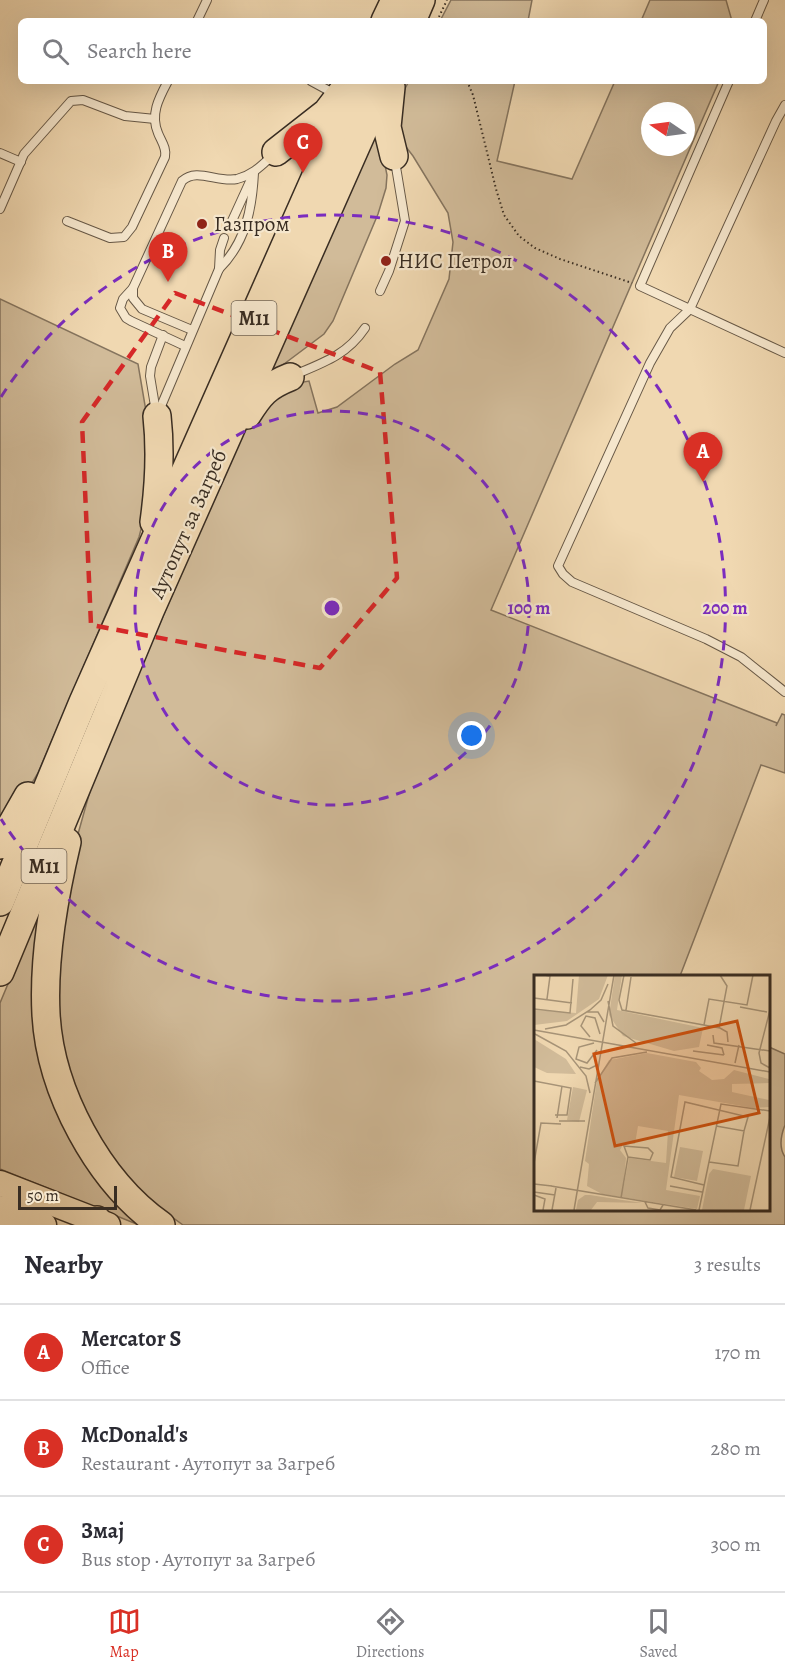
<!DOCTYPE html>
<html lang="en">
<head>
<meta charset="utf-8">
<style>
	body { margin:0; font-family:Alegreya,serif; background:#f7f7f7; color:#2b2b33 }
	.compass { position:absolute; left:641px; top:102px; width:54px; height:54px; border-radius:50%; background:#fff; box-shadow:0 6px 24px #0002; rotate:283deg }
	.scale { position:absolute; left:18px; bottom:15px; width:99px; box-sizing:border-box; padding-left:6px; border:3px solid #392d22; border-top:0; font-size:16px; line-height:21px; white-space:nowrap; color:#392d22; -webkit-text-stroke:4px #f5e6cc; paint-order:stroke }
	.you { position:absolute; left:472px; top:736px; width:21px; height:21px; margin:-15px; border:4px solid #fff; border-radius:50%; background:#1a73e8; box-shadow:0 0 0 9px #1a73e833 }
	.badge { display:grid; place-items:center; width:39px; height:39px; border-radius:50%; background:#d93025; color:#fff; font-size:20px; font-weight:700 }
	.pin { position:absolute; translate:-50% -50px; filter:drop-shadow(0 2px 3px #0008) }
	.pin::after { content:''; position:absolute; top:32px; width:21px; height:18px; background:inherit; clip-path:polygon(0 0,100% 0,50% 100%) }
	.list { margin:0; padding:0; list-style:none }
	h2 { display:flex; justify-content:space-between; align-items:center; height:78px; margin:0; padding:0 24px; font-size:26px }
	h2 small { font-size:20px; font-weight:400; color:#7c7c81 }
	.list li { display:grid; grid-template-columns:39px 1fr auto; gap:18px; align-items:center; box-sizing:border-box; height:96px; padding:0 24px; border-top:2px solid #e1e1e2 }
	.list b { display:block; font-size:22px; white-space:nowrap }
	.list p { margin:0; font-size:20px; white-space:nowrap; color:#7c7c81 }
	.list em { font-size:20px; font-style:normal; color:#7c7c81 }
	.icon { flex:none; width:33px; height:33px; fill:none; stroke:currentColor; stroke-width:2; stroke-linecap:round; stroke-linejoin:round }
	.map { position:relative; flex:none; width:785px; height:1225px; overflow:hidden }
	.search { position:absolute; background:#fff; box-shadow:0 6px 24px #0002; left:18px; right:18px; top:18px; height:66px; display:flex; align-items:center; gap:15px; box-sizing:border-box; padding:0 21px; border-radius:9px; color:#7c7c81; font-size:22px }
	.sheet { height:366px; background:#fff }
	nav { display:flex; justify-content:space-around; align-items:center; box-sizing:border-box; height:84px; border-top:2px solid #e1e1e2; background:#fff; font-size:16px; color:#7c7c81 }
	nav a { display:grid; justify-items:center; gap:3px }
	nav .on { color:#d93025 }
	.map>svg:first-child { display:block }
</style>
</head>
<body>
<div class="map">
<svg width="785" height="1225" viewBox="0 0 785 1225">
	<rect width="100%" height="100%" fill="#f0d8b1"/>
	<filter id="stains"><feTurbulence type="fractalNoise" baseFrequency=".00333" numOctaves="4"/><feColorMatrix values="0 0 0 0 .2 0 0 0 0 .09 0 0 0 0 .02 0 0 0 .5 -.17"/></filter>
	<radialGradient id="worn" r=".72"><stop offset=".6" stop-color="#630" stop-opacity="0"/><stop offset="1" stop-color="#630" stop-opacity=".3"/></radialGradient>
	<g fill="#d1bb99" stroke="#85745e" stroke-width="1.5" fill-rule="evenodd">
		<path d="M451 0H532L528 21H440Z"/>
		<path d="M650 0H726L732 21H641Z"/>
		<path d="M409 81H515L497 161 572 179 615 81H719L491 610 777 723 776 726 782 714 785 715V773L761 765 680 976H536V1208H768L769 1047 785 1054V1125C781 1135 779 1148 785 1157V1225H183L127 1184 78 1114 53 1022 66 877 90 791 104 752 253 409 287 385 309 381 318 413 337 407 395 364 418 350 449 279 453 242 448 213 413 156 396 134 399 100ZM650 111H686V147H650Z"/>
		<path d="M378 130 387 175 386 188 378 214 333 321 324 334 268 376Z"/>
		<path d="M0 299 138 364 147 417 148 503 139 537 38 773 0 836Z"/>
		<path d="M57 867 45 1057 147 1225H139L0 1169V1003Z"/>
	</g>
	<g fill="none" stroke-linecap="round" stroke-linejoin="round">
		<defs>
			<g id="lane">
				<path d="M197 21 207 0"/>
				<path d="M755 21 764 0"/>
				<path d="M311 81 335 94"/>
				<path d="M729 81 640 286 785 353"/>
				<path d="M785 105 776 121 690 309 670 328 650 363 558 566 563 574 572 582 706 639 741 657 785 692"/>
				<path d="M0 153 21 162"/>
				<path d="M0 209 24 154 71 101 83 100 125 116 155 119"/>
				<path d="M67 221 110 238 124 237 132 227 165 157C167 148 161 141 158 133 150 114 159 98 168 81"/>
				<path d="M231 223 252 177"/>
				<path d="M219 269 220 250 224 238"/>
				<path d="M133 288V298L142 309 192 330"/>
				<path d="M380 291 389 271 405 221 395 161"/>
				<path d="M185 346 131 321 126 318 120 308 123 299 133 288 182 181C197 167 217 183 237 179 253 175 262 165 273 155"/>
				<path d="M294 375C323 363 347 355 365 328"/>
				<path d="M159 411 219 269C246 242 252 209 254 173"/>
				<path d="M156 412 150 376 151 367 163 335"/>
			</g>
			<g id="primary">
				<path d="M0 1183 108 1225"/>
				<path d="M0 1208 44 1225"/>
			</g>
			<g id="highway">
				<path d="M385 21 395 0"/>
				<path d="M412 21 421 0"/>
				<path d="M391 87 387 127 394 156"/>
				<path d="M276 152 327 112 346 87"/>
				<path d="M247 415C260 394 267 386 290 377"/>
				<path d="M154 522C159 486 161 452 157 416"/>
				<path d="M67 842C54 897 43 957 46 1014 50 1091 98 1181 161 1225"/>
				<path d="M0 845 28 796"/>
				<path d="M0 902 83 702 358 81"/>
				<path d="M0 972 150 611 385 81"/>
				<path d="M0 1219 7 1225"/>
				<path d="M97 1220 99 1225"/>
			</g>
		</defs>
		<use href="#lane" stroke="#675846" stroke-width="10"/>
		<use href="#primary" stroke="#392d22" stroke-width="27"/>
		<use href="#highway" stroke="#392d22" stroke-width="30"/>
		<g stroke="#392d22" stroke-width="2" stroke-dasharray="1.5 3" stroke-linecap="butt">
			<path d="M343 21 344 19 349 21"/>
			<path d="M437 21 447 0"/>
			<path d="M467 81 473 95 496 189 504 215 519 236 535 248 560 259 632 283"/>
		</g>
		<use href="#lane" stroke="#f5e6cc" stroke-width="8"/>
		<use href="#primary" stroke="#f0d8b1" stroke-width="24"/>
		<use href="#highway" stroke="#f0d8b1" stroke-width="27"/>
	</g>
	<path fill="none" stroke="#d62828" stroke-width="4.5" stroke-dasharray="12 8" stroke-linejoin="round" d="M175 293 380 372 397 578 320 668 91 625 82 422Z"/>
	<g fill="none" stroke="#7b2cbf" stroke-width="3" stroke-dasharray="10 8">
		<circle cx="332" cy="608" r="197"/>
		<path d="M1 397A393 393 0 1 1 1 819"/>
	</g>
	<g fill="#8f2418" stroke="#f5e6cc" stroke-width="2">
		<circle cx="202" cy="224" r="6"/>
		<circle cx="386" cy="261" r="6"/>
	</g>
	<g text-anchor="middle" stroke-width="4.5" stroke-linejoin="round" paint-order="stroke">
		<g fill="#f5e6cc" stroke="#716455" stroke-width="1.5">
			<rect x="231.5" y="301" width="45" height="34" rx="4.5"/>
			<rect x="21.5" y="849" width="45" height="34" rx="4.5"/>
		</g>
		<g font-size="20" font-weight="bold" fill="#392d22">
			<text x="254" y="325">M11</text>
			<text x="44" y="873">M11</text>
		</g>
		<g font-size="21" fill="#392d22" stroke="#f5e6cc" text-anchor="start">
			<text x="214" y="231">Газпром</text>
			<text x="398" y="268">НИС Петрол</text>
		</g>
		<g font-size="21" fill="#392d22" stroke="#f5e6cc">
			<text transform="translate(188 524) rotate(-66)" y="7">Аутопут за Загреб</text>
		</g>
	</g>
	<g transform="translate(534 975)">
		<rect width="236" height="236" fill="#f0d8b1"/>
		<path d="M45 0H74L65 24 33 46 0 50V35L42 38ZM81 0H88L83 35 169 53 165 72 140 76 89 61 75 40ZM0 64 32 84 42 99 13 98 0 92ZM113 78 162 87 167 93 165 96 178 105 190 104 200 95 235 104V108L198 109V117L235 125V132L219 133 145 120 132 215 166 221 163 234 68 219 53 211 55 189 51 186 63 105 75 85ZM104 151 134 156 132 188 95 183 89 215 92 183 86 175 90 168 101 169ZM39 112 53 115 45 147 33 145ZM146 172 169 176 163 206 140 202ZM179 194 217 201 210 235H168L175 199ZM51 220H56L108 228 63 227 57 235H42L44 225Z" fill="#d1bb99" fill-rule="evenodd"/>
		<path fill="none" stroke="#a79478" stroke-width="1.5" d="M10 0 16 1 13 24M90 0 85 25 88 35 186 53 193 57 194 67M0 23 38 28M74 26 79 51 102 68M206 32 233 37M0 34 36 38 39 4M92 35 97 2M236 35 225 78 227 88 236 93M53 37H64L70 47M170 50 175 24 213 30 219 0M185 53 193 11 186 0M11 54 32 50 56 35 67 25 74 9M0 55 236 97M1 59 32 76 52 101 56 118M179 60 180 68 236 76M56 62 47 51 52 41 61 43 66 59M60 68 45 72 42 84 53 88 63 75M173 70 188 73 190 80M159 76 190 80M201 88 205 70M46 92 55 94 63 90M0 106 37 113 33 140H21M61 108 78 83 113 77M23 143 28 111M25 146H51M175 187 204 191 210 156M0 188 7 148 27 149M0 209 18 211M170 210 137 202 151 127 214 142 210 156 182 151M17 211 162 235M136 211 168 217M0 217 21 220M0 220 11 224 9 235M87 223 94 182 90 171 114 173 119 178 116 185 94 182M111 227 114 233 126 235 129 230M18 235 22 213M40 235 80 0M165 235 187 129 236 136M216 235 236 142"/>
		<path fill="#ce520f" fill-opacity="0.15" stroke="#ce520f" stroke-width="3" d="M203 46 225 138 81 171 60 79Z"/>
		<rect width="236" height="236" fill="none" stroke="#392d22" stroke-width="3"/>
	</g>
	<circle cx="332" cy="608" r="9" fill="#7b2cbf" stroke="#f5e6cc" stroke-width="3"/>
	<g font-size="18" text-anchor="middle" font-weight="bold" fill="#7b2cbf" stroke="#f5e6cc" stroke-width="4.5" stroke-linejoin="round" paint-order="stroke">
		<text x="529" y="614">100 m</text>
		<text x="725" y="614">200 m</text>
	</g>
	<rect width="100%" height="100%" filter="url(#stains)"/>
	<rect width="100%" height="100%" fill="url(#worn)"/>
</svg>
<svg class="compass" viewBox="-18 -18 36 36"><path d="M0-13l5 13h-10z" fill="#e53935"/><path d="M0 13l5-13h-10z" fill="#7c7c81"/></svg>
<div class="scale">50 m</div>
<div class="you"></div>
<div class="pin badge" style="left:703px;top:482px">A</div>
<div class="pin badge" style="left:168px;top:282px">B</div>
<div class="pin badge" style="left:303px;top:173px">C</div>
<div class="search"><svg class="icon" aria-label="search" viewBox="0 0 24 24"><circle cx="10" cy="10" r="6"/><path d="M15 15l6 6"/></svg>Search here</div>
</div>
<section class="sheet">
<h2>Nearby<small>3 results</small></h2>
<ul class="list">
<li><span class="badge">A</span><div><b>Mercator S</b><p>Office</p></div><em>170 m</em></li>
<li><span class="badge">B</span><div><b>McDonald's</b><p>Restaurant · Аутопут за Загреб</p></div><em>280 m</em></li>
<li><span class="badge">C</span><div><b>Змај</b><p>Bus stop · Аутопут за Загреб</p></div><em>300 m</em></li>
</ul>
</section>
<nav>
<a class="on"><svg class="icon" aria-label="map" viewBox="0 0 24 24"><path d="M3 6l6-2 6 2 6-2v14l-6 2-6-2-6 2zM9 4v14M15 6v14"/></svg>Map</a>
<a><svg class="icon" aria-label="directions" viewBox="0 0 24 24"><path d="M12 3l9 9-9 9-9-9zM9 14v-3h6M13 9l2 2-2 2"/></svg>Directions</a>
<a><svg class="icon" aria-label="saved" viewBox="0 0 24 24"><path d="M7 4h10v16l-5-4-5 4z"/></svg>Saved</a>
</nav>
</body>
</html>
